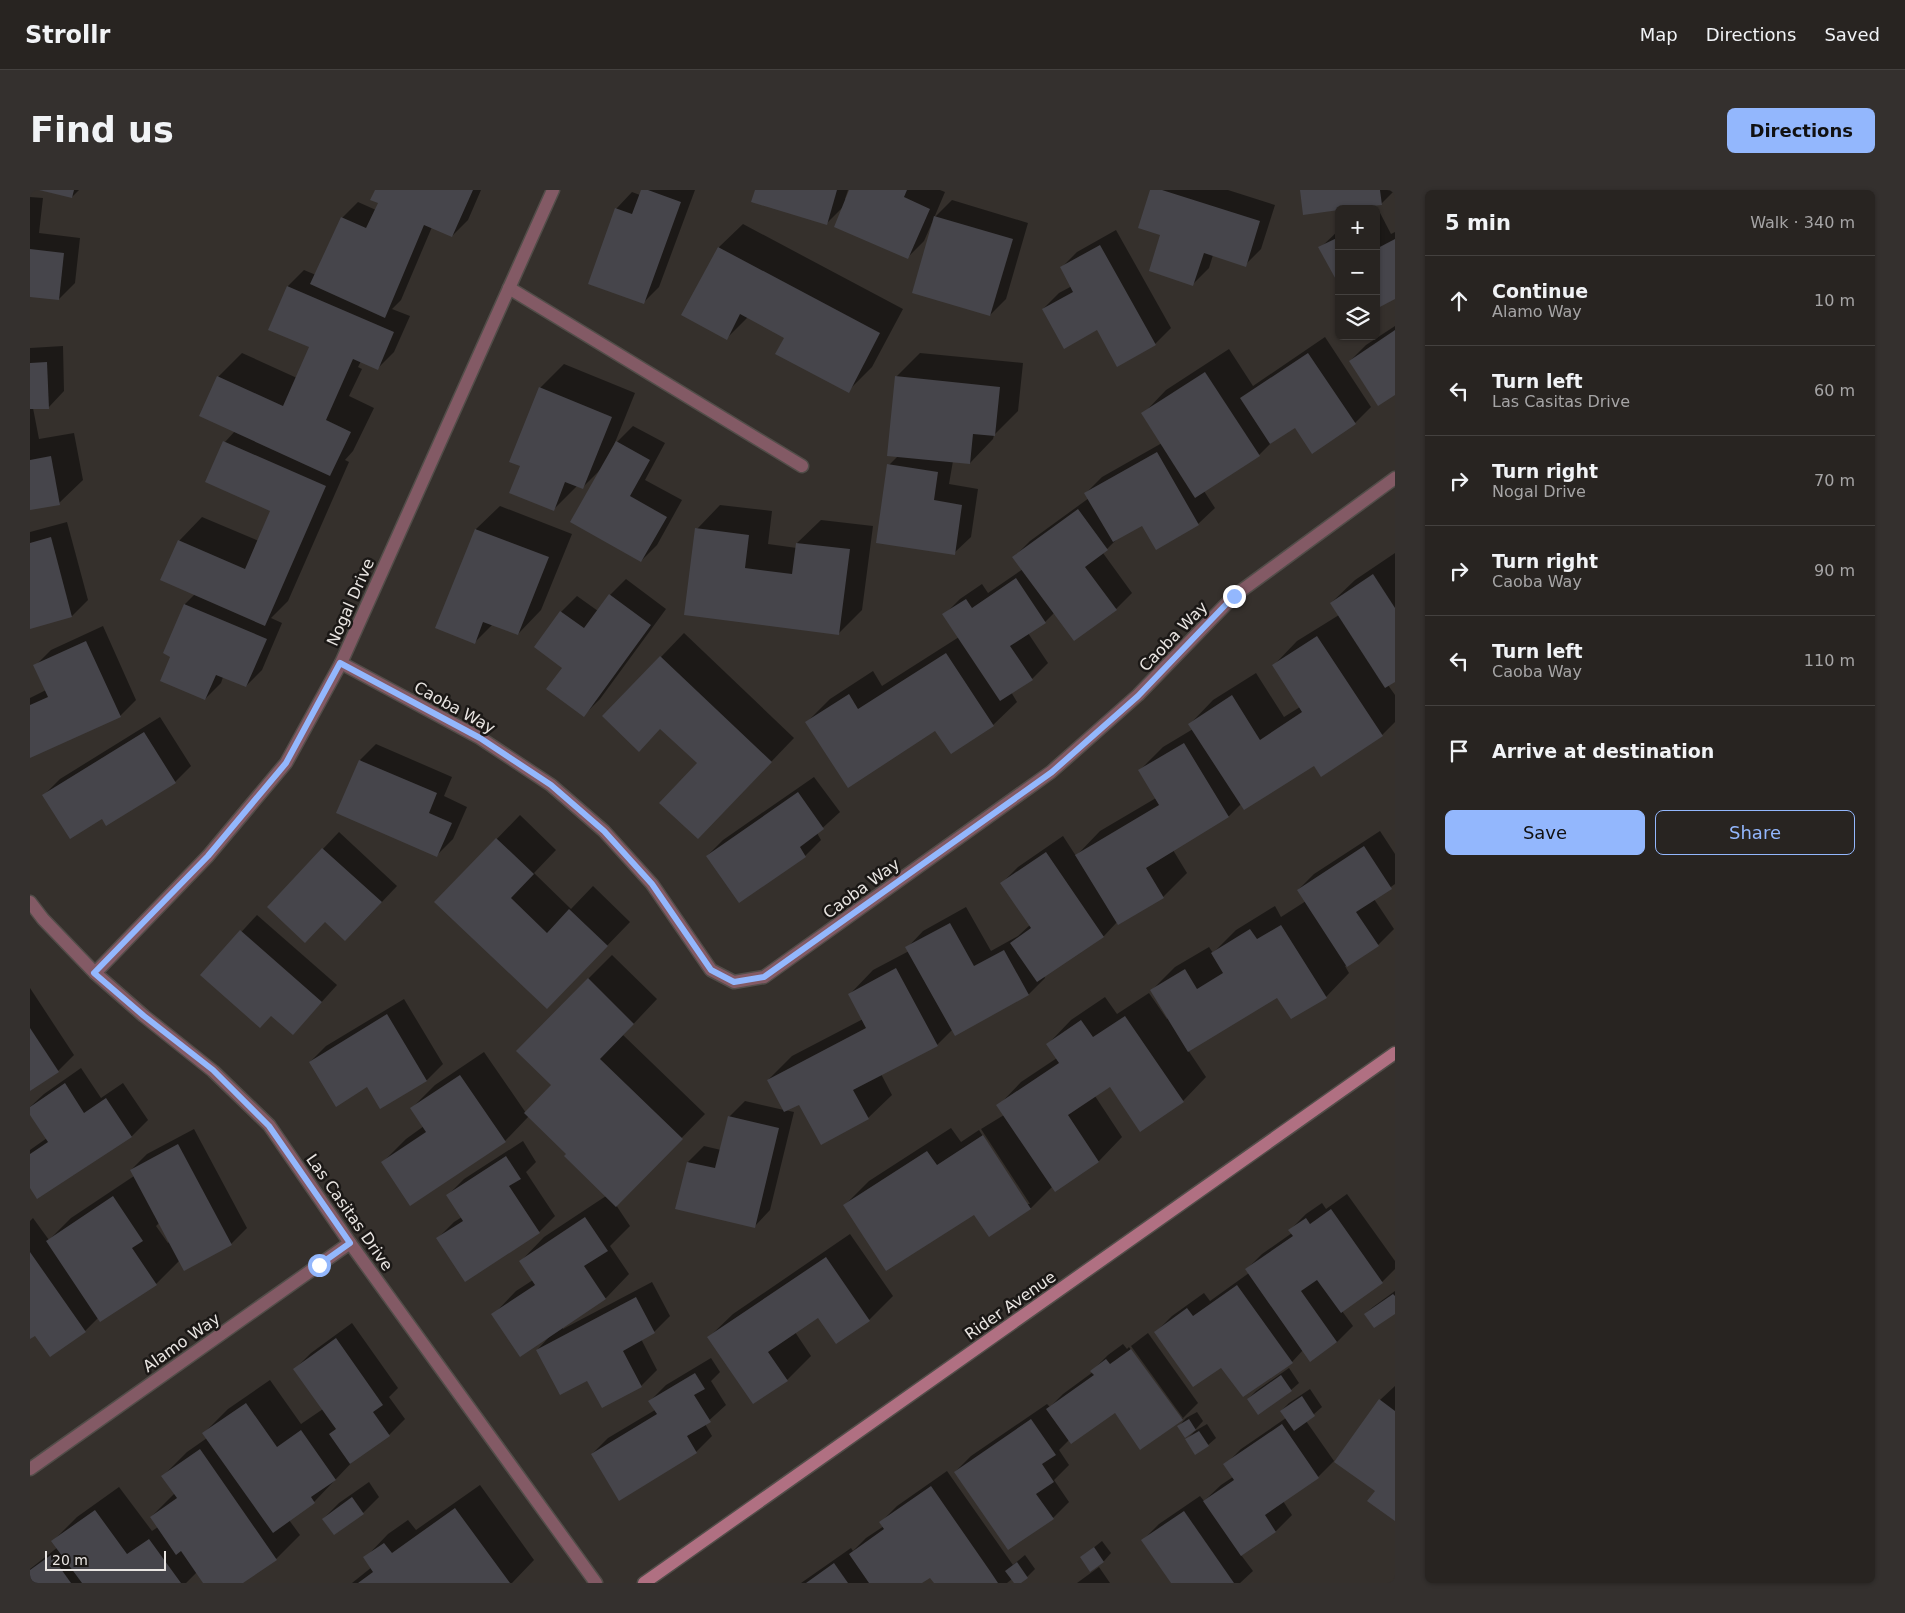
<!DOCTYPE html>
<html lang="en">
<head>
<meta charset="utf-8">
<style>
	body { margin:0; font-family:"DejaVu Sans",sans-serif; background:#34302e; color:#f1f3f6 }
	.controls { position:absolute; right:15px; top:15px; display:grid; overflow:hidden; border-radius:8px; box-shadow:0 1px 4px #0004 }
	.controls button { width:45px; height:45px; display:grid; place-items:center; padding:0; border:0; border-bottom:1px solid #44413f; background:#282421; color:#f1f3f6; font:25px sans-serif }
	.scale { position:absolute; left:15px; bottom:12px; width:121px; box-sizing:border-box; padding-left:5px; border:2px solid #e9e5e2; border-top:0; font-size:14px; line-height:18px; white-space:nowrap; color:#e9e5e2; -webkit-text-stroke:4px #1b1816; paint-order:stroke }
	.stop { position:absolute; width:15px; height:15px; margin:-11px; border:4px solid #93b7fd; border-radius:50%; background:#fff }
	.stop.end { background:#93b7fd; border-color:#fff; box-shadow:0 1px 5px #0008 }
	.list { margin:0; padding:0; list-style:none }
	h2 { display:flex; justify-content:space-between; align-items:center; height:65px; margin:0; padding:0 20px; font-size:21px }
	h2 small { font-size:16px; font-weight:400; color:#a5a4a5 }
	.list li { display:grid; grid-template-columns:32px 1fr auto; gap:15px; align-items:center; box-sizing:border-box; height:90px; padding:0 20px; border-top:1px solid #44413f }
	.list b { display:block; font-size:19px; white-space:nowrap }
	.list p { margin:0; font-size:16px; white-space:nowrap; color:#a5a4a5 }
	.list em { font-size:16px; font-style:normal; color:#a5a4a5 }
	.actions { display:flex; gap:10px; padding:15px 20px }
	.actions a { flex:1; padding:11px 0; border:1px solid #93b7fd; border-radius:8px; text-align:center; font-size:18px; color:#93b7fd }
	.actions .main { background:#93b7fd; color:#111 }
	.icon { flex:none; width:28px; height:28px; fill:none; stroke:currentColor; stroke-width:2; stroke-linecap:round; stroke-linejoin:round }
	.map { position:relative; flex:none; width:1365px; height:1393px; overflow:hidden; border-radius:8px }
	header { display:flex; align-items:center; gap:30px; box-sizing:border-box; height:70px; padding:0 25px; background:#282421; border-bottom:1px solid #44413f }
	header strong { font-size:24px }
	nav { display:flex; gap:28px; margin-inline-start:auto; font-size:18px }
	.intro { display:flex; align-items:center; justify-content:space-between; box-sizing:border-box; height:120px; padding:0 30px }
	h1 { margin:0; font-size:35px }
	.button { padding:12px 22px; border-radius:8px; background:#93b7fd; color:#111; font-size:18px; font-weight:700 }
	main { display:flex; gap:30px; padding:0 30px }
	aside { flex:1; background:#282421; border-radius:8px; box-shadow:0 1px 4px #0004 }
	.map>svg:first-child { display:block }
</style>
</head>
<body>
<header>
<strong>Strollr</strong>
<nav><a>Map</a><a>Directions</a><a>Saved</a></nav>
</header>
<div class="intro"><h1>Find us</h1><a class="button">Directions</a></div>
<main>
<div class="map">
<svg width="1365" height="1393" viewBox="0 0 1365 1393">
	<rect width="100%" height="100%" fill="#35302c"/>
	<g fill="#0007" fill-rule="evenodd">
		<path d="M11 0H49L42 7Z"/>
		<path d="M346 0H451L438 30 422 46 402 37 371 110 362 119 380 126 364 162 348 178 331 171 328 177 332 179 319 206 344 218 323 261 315 270 319 272 258 411 241 428 252 433 232 480 216 496 193 487 191 493 175 509 142 466 135 463 155 414 165 404 149 351 172 327 229 351 242 321 177 292 195 252 205 241 188 187 212 163 267 188 281 157 239 139 258 96 274 80 286 85 312 28 328 12 346 20 349 12Z"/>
		<path d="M612 0H665L629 97 613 113 586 19 602 2 610 5Z"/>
		<path d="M726 0H818L815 9 817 10 821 0H910L915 2 904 28 922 10 998 33 976 109 960 125 904 33H902L894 51 878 67 813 17 796 34Z"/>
		<path d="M1121 0H1198L1245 15 1231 59 1215 75 1183 65 1179 78 1163 94 1132 45Z"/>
		<path d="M1271 0H1365L1351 14Z"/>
		<path d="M0 7 13 8 9 43 50 48 45 93 29 109 0 106Z"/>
		<path d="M1348 19 1361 44 1365 42V108L1346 118V20Z"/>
		<path d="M713 34 873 119 842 177 818 201 756 147 718 127 697 148 653 125 689 57Z"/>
		<path d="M1086 40 1141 138 1125 154 1068 138 1013 119 1029 103 1042 96 1031 78 1047 62Z"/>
		<path d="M1309 40V92L1290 58Z"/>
		<path d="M1365 136V203L1320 171 1336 155Z"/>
		<path d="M1295 147 1341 217 1325 233 1265 236 1245 249 1229 265 1174 301 1185 318 1168 334H1112L1089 347 1073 363 1102 403 1086 419 1044 449 1024 423 1015 432 998 443 1018 473 1002 489 981 502 987 512 963 535 906 539 777 532 800 509 843 481 852 496 929 447 914 425 930 409 952 394 958 403 993 379 984 367 1000 351 1059 308 1056 303 1072 287 1132 253 1113 224 1136 200 1199 159 1223 196Z"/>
		<path d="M33 156 34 201 18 218H3L9 249 44 243 53 290 29 313 0 319V158Z"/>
		<path d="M890 163 993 173 988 221 964 245 963 249 940 273 923 271 919 294 948 299 941 347 924 363 859 275 868 266 866 187Z"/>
		<path d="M534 174 605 203 584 255 603 236 635 253 615 290 652 310 627 355 611 371 570 280 552 298 547 296 524 319 492 276 510 198Z"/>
		<path d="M690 315 742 321 738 354 767 358V353L791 330 843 336 832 420 808 444 656 424 667 339Z"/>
		<path d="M470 316 542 344 511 420 488 444 463 434 445 452 446 339Z"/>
		<path d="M37 332 58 410 42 426 0 437V342Z"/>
		<path d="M1365 363V490L1358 495 1365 505V532L1352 545 1284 574 1211 614 1199 626 1143 660 1157 683 1133 707 1088 734 1087 732 1074 746 1014 786 1015 788 999 804 926 844 923 839 907 855 851 884 862 905 838 928 770 913 755 920 764 922 740 1020 724 1037 658 972 674 956 691 960 699 927 715 911 754 920 738 890 762 866 833 829 820 804 843 780 879 761 877 758 893 741 936 717 961 761 988 746 1000 735 972 693 988 677 1033 646 1046 666 1070 641 1126 608 1109 581 1133 557 1163 539 1160 534 1183 510 1226 483 1254 527 1270 517 1244 475 1267 451 1309 425 1301 413 1325 390Z"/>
		<path d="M596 389 636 419 570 509 554 525 534 478 531 422 547 406 568 421 580 405Z"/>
		<path d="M73 436 106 510 90 526 0 567V508L16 500 5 476 21 460Z"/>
		<path d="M654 443 764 548 691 624 668 573 631 467Z"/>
		<path d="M130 527 161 576 145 592 76 634 72 627 14 605 30 589Z"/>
		<path d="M346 554 422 587 414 606 437 617 423 649 407 665 330 570Z"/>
		<path d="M784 587 810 622 787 643 791 650 775 666H677L693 650Z"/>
		<path d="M490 625 526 660 504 683 541 719 563 696 600 732 540 794 406 712Z"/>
		<path d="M1350 641 1365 664V694L1344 709 1364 739 1348 755 1315 776 1319 783 1296 807 1248 806 1158 860 1176 887 1153 911 1080 896 1065 906 1092 947 1069 971 1025 1000 1023 996 1001 1018 959 1045 945 1023 815 1015 839 991 921 938 931 952 949 940 997 1014H1000L951 939 974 925 968 916 991 892 1027 868 1018 854 1041 830 1075 807 1087 824 1119 803 1137 829 1138 828 1122 800 1145 777 1179 757 1183 763 1206 740 1245 716 1251 727 1276 711 1268 700 1284 684Z"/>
		<path d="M309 642 367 696 331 734 296 731 238 717Z"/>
		<path d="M227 725 307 795 278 827 242 825 172 785Z"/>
		<path d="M582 765 627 809 593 845 675 924 586 1015 600 1036 580 1056 599 1084 576 1108 533 1137V1139L622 1092 640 1126 624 1142 611 1149 627 1180 611 1196 558 1189 507 1160 520 1146 463 1125 486 1101 503 1090 491 1071 514 1047 576 1006 538 964 499 926 475 951 353 972 376 949 394 936 382 918 405 895 454 862 496 923 523 895 558 789Z"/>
		<path d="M0 798 44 865 28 881 0 900Z"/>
		<path d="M374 809 413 874 397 890 351 917 338 896 280 872 296 856Z"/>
		<path d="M51 878 71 908 93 893 118 930 102 946 8 1007 0 996V960L17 948 0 923V917L14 904Z"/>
		<path d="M164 939 217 1038 201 1054 149 1071 126 1094 69 1127 55 1141 6 1144 0 1148V1031L3 1028 19 1050 41 1028 104 986 101 980 117 964ZM129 1033 139 1052 138 1053 126 1036Z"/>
		<path d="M493 951 506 972 496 982 525 1026 509 1042 408 1048 424 1032 432 1027 418 1005 434 989Z"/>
		<path d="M1317 1004 1365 1071V1079L1352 1092 1312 1121 1323 1136 1307 1152 1273 1160 1262 1172 1192 1176 1126 1142 1142 1126 1174 1103 1180 1111 1219 1083 1216 1080 1232 1064 1262 1043 1260 1040 1276 1024 1292 1013 1296 1019Z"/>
		<path d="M820 1044 863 1106 839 1130 789 1126 765 1142 781 1166 757 1190 679 1147 703 1124Z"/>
		<path d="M1365 1101V1123L1335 1124 1343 1117Z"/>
		<path d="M322 1133 368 1198 359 1207 375 1229 359 1245 327 1267 284 1312 259 1330 270 1345 246 1369 211 1393H174L167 1382 156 1393H0V1379L28 1357 23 1351 47 1327 89 1297 122 1341 128 1337 121 1327 145 1303 133 1286 157 1262 177 1248 174 1243 198 1219 240 1190 271 1234 293 1219 265 1179 281 1163Z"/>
		<path d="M1118 1143 1168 1213 1153 1228 1101 1156Z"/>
		<path d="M1093 1154 1097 1159 1099 1157 1150 1228H1153L1111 1259 1085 1222 1039 1250 1029 1260 1039 1275 1024 1290 1039 1312 1023 1328 925 1282 941 1266 1017 1214 1020 1217 1033 1204 1063 1182 1062 1181 1078 1165Z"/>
		<path d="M681 1168 690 1182 681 1191 696 1215 675 1234 682 1246 666 1262 562 1264 578 1248 625 1220 620 1211 636 1195Z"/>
		<path d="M1259 1178 1269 1193 1261 1200 1218 1209 1226 1201Z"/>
		<path d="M1365 1196V1330L1346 1300 1350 1210Z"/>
		<path d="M1280 1199 1292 1217 1276 1231 1304 1271 1288 1287 1253 1311 1262 1325 1246 1341 1211 1365 1223 1381 1210 1393H1143L1113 1350 1129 1334 1170 1306 1174 1311 1191 1295 1203 1287 1195 1275 1211 1259 1256 1228 1251 1221 1259 1213Z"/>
		<path d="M1167 1222 1173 1231 1165 1240 1149 1236 1156 1228Z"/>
		<path d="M1177 1234 1186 1248 1178 1255 1157 1249 1165 1241Z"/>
		<path d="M917 1281 983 1375 995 1365 1005 1379 997 1387 988 1393H985L982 1389 977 1393H905L900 1386 890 1393H771L821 1358 823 1361 836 1348 854 1336 851 1332 867 1316Z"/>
		<path d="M339 1292 349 1307 333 1323 304 1344 293 1329 309 1313Z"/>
		<path d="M450 1295 504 1370 482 1393H322L342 1377 335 1368 358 1344 378 1330 386 1340Z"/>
		<path d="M1072 1351 1081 1363 1074 1371 1060 1380 1052 1367Z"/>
		<path d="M1069 1377 1080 1393H1047Z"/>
	</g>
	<g fill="#46454b">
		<path d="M9 0H44L42 8Z"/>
		<path d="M345 0H443L422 47 394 35 355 128 280 94 311 27 336 38 348 13 340 10Z"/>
		<path d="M611 0H618L651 12 614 114 558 94 585 18 602 24Z"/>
		<path d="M725 0H807L797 35 721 12Z"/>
		<path d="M819 0H877L874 7 900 19 878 69 804 37Z"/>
		<path d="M1120 0H1132L1230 31 1216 77 1174 63 1163 96 1119 81 1130 45 1108 38Z"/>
		<path d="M1270 0H1350L1352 15 1309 19V20L1273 25Z"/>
		<path d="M904 26 983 49 960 126 882 103Z"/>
		<path d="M1309 47V95L1288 57Z"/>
		<path d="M1365 49V109L1346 119V59Z"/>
		<path d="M1070 55 1126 155 1087 177 1067 140 1034 159 1012 119 1043 102 1030 77Z"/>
		<path d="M688 57 850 143 819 203 745 164 754 148 710 124 697 150 651 125Z"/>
		<path d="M0 59 34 63 29 110 0 107Z"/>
		<path d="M257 96 364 142 348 180 323 169 296 230 321 242 300 286 169 226 187 186 253 216 279 157 238 140Z"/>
		<path d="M1365 140V205L1348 216 1319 171Z"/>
		<path d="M1278 163 1326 234 1282 264 1265 238 1240 254 1210 208Z"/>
		<path d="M17 172 19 219H0V173Z"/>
		<path d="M1175 182 1230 266 1165 308 1111 223Z"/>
		<path d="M865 186 970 197 965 246 943 244 940 274 857 266Z"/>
		<path d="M509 197 582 227 553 299 535 292 524 321 479 303 490 276 479 272Z"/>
		<path d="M193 251 296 296 235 436 130 390 148 350 215 379 240 321 175 292Z"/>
		<path d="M586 251 620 270 600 306 637 327 611 372 540 332Z"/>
		<path d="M1127 262 1169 335 1126 360 1112 336 1083 352 1054 303Z"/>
		<path d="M21 266 30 315 0 320V270Z"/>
		<path d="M857 274 908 282 904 310 932 315 925 365 846 353Z"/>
		<path d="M1048 319 1078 360 1055 377 1087 420 1044 451 982 367Z"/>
		<path d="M665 338 719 345 715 378 762 384 766 353 820 359 809 445 654 425Z"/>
		<path d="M445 339 519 367 488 445 453 432 445 454 405 438Z"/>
		<path d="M21 347 42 427 0 439V353Z"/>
		<path d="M1343 384 1365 418V492L1355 498 1300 413Z"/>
		<path d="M986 388 1016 433 980 456 1003 490 970 511 912 424 936 409 942 418Z"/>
		<path d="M579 404 621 435 554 527 516 499 532 478 504 457 530 421 554 438Z"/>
		<path d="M154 414 237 449 216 497 186 485 175 510 130 491 140 467 133 463Z"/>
		<path d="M1287 446 1353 546 1291 587 1284 576 1214 620 1158 534 1202 505 1230 550 1272 522 1242 475Z"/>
		<path d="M56 451 91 527 0 568V515L18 507 3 475Z"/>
		<path d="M916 463 964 536 921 564 905 541 818 598 775 532 819 504 828 519Z"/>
		<path d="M630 466 742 572 668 649 629 613 667 573 630 539 609 562 572 526Z"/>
		<path d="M114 542 146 593 76 636 72 629 40 649 12 605Z"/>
		<path d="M1154 553 1199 627 1116 678 1134 708 1088 735 1045 665 1129 615 1108 580Z"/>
		<path d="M329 570 407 603 399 623 422 633 407 667 306 623Z"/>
		<path d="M768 602 794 639 770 657 776 667 709 713 676 666Z"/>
		<path d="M466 648 504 684 481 708 517 743 539 719 578 756 517 819 404 712Z"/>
		<path d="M1334 656 1362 699 1326 722 1349 756 1317 777 1267 700Z"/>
		<path d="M292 658 352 712 315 751 295 732 275 753 237 717Z"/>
		<path d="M1016 662 1074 747 1007 792 980 753 1001 738 970 693Z"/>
		<path d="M920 733 944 776 974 760 999 805 925 846 875 757Z"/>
		<path d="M1251 735 1297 808 1261 829 1247 808 1158 862 1120 800 1155 779 1167 799 1193 783 1181 763 1220 739 1227 749Z"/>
		<path d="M210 740 292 812 263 845 241 826 230 838 170 785Z"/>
		<path d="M866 778 908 856 823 900 839 929 791 955 769 915 754 922 737 890 836 838 818 804Z"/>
		<path d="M558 788 604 834 570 869 653 949 586 1017 534 966 536 964 494 923 521 895 486 861Z"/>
		<path d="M357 824 397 891 350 919 337 897 306 917 279 872Z"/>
		<path d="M1095 826 1154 912 1110 942 1080 897 1038 925 1069 972 1025 1002 966 915 1029 873 1016 854 1051 830 1063 847Z"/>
		<path d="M0 838 29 882 0 901Z"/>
		<path d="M430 885 476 952 380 1016 351 972 396 942 380 918Z"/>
		<path d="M35 893 54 923 76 908 102 947 7 1009 0 998V964L18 952 0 925V917Z"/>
		<path d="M698 926 749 938 725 1038 645 1019 657 972 685 978Z"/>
		<path d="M953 945 1001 1019 959 1047 944 1025 856 1081 813 1015 897 961 907 975Z"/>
		<path d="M148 954 202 1055 154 1081 100 980Z"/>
		<path d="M476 966 491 989 479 996 510 1043 435 1092 406 1048 433 1031 416 1005Z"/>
		<path d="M83 1006 113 1051 102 1058 127 1095 70 1132 16 1051Z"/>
		<path d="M1301 1019 1353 1093 1311 1123 1287 1090 1271 1101 1307 1152 1280 1172 1215 1079 1263 1046 1258 1040 1276 1028 1280 1034Z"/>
		<path d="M555 1027 578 1061 554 1076 576 1109 490 1167 461 1124 505 1095 489 1071Z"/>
		<path d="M0 1062 56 1142 20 1167 5 1146 0 1149Z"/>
		<path d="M796 1067 840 1131 806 1154 788 1128 738 1162 758 1191 723 1214 677 1147Z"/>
		<path d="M1207 1095 1263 1173 1213 1207 1191 1178 1163 1197 1124 1142 1157 1118 1163 1126Z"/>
		<path d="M1363 1104 1365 1106V1124L1344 1138 1334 1124Z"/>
		<path d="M606 1107 625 1143 593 1161 612 1197 572 1218 557 1191 530 1205 506 1160Z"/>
		<path d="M306 1148 353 1215 343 1222 360 1246 320 1274 299 1244 306 1239 263 1179Z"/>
		<path d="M1101 1159 1153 1230 1110 1260 1085 1223 1041 1254 1016 1219 1064 1185 1060 1181 1076 1169 1080 1174Z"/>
		<path d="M665 1183 675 1199 664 1205 681 1232 657 1246 667 1263 589 1311 561 1264 627 1224 618 1211Z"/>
		<path d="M1251 1185 1262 1201 1228 1225 1217 1209Z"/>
		<path d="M1272 1206 1285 1226 1264 1241 1250 1221Z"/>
		<path d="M1349 1209 1365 1221V1331L1337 1311 1345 1301 1304 1272Z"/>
		<path d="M216 1213 247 1257 271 1240 306 1290 281 1307 285 1313 243 1343 172 1243Z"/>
		<path d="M1001 1229 1026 1265 1012 1274 1024 1292 1006 1304 1024 1329 978 1360 924 1282Z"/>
		<path d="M1159 1229 1166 1240 1155 1248 1147 1236Z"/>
		<path d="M1252 1234 1289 1288 1235 1325 1246 1342 1211 1366 1173 1311 1204 1290 1193 1274Z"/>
		<path d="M1169 1241 1179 1256 1165 1265 1155 1249Z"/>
		<path d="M170 1259 247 1370 213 1393H173L151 1361 146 1365 120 1327 147 1308 131 1286Z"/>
		<path d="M901 1296 960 1381 968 1393H904L900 1388 892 1393H839L819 1364 854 1339 849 1332Z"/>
		<path d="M322 1307 334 1324 304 1345 292 1329Z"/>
		<path d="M425 1318 480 1393H328L343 1382 333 1367 354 1353 362 1363Z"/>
		<path d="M65 1320 97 1364 119 1349 151 1393H52L21 1351Z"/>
		<path d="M1154 1321 1204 1393H1141L1111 1350Z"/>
		<path d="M1064 1357 1074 1372 1060 1382 1050 1367Z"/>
		<path d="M21 1365 41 1393H0V1380Z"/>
		<path d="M987 1372 998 1388 991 1393H984L975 1381Z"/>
		<path d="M804 1373 818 1393H776Z"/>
	</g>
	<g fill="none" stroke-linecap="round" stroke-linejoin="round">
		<defs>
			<g id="street">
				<path d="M479 98 772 276"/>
				<path d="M311 473 450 548 521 595 574 641 622 694 681 780 704 792 734 787 1021 582 1108 505 1204 406 1365 288"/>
				<path d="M0 712 13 729 65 783 114 826 183 881 239 935 320 1053 566 1393"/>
				<path d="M65 783 178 666 256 573 311 473 523 0"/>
				<path d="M0 1279 320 1053"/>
			</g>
			<path id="secondary" d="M614 1393 1365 863"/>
		</defs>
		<use href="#street" stroke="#524d49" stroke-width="15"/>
		<use href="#secondary" stroke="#524d49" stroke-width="15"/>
		<use href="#street" stroke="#835a65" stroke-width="12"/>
		<use href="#secondary" stroke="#b07082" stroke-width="12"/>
	</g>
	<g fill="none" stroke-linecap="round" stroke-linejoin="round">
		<path stroke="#93b7fd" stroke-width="6" d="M289 1075 320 1053 239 936 183 880 114 826 64 783 178 666 256 573 310 473 450 548 521 595 574 641 622 694 681 780 704 792 734 787 1022 582 1108 506 1204 406"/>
	</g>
	<g text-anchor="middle" stroke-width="5" stroke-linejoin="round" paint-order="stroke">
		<g font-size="16" fill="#e9e5e2" stroke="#1b1816">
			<text transform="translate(320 412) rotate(-66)" y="6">Nogal Drive</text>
			<text transform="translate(1143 446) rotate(-46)" y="6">Caoba Way</text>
			<text transform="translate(425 517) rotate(29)" y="6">Caoba Way</text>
			<text transform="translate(831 698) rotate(-36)" y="6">Caoba Way</text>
			<text transform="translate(320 1022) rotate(55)" y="6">Las Casitas Drive</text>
			<text transform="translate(980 1115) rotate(-35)" y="6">Rider Avenue</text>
			<text transform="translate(151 1152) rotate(-35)" y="6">Alamo Way</text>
		</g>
	</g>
</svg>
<div class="controls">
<button>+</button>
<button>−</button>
<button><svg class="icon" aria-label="layers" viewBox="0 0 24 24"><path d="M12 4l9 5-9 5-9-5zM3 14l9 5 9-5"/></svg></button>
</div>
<div class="scale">20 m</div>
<div class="stop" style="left:289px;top:1075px"></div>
<div class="stop end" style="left:1204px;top:406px"></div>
</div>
<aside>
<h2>5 min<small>Walk · 340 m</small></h2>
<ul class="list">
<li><svg class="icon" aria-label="ahead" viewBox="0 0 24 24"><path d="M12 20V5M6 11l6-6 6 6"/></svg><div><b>Continue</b><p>Alamo Way</p></div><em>10 m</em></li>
<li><svg class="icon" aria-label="left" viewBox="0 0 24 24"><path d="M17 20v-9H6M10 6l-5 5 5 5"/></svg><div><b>Turn left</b><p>Las Casitas Drive</p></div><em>60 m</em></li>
<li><svg class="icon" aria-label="right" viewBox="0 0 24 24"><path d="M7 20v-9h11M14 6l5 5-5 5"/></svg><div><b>Turn right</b><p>Nogal Drive</p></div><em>70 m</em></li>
<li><svg class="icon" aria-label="right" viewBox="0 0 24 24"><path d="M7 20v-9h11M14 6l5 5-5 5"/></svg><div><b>Turn right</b><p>Caoba Way</p></div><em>90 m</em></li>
<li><svg class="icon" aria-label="left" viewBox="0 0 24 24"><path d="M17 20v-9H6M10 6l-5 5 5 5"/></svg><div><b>Turn left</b><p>Caoba Way</p></div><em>110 m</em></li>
<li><svg class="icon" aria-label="arrive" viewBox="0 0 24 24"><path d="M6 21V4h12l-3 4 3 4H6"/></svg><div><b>Arrive at destination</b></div></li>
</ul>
<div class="actions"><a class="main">Save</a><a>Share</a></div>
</aside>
</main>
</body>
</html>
